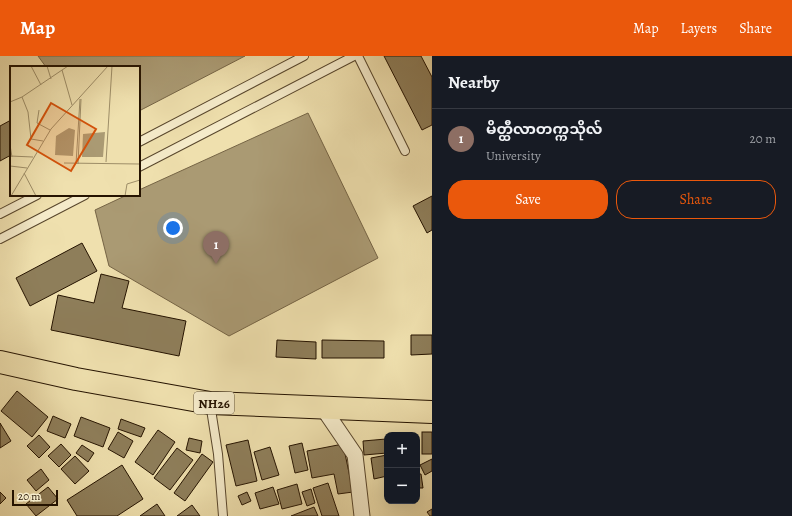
<!DOCTYPE html>
<html lang="en">
<head>
<meta charset="utf-8">
<style>
	body { margin:0; font-family:Alegreya,"Noto Sans Myanmar",serif; background:#242831; color:#f1f3f6 }
	.controls { position:absolute; right:12px; bottom:12px; display:grid; overflow:hidden; border-radius:8px; box-shadow:0 4px 16px #0002 }
	.controls button { width:36px; height:36px; display:grid; place-items:center; padding:0; border:0; border-bottom:1px solid #363941; background:#171b24; color:#f1f3f6; font:20px sans-serif }
	.scale { position:absolute; left:12px; bottom:10px; width:46px; box-sizing:border-box; padding-left:4px; border:2px solid #251300; border-top:0; font-size:11px; line-height:14px; white-space:nowrap; color:#251300; -webkit-text-stroke:3px #f5ebca; paint-order:stroke }
	.you { position:absolute; left:173px; top:172px; width:14px; height:14px; margin:-10px; border:3px solid #fff; border-radius:50%; background:#1a73e8; box-shadow:0 0 0 6px #1a73e833 }
	.badge { display:grid; place-items:center; width:26px; height:26px; border-radius:50%; background:#ea580c; color:#fff; font-size:13px; font-weight:700 }
	.pin { position:absolute; translate:-50% -33px; filter:drop-shadow(0 1px 2px #0008) }
	.pin::after { content:''; position:absolute; top:21px; width:14px; height:12px; background:inherit; clip-path:polygon(0 0,100% 0,50% 100%) }
	.list { margin:0; padding:0; list-style:none }
	h2 { display:flex; justify-content:space-between; align-items:center; height:52px; margin:0; padding:0 16px; font-size:17px }
	h2 small { font-size:13px; font-weight:400; color:#9ea1a6 }
	.list li { display:grid; grid-template-columns:26px 1fr auto; gap:12px; align-items:center; box-sizing:border-box; height:60px; padding:0 16px; border-top:1px solid #363941 }
	.list b { display:block; font-size:15px; white-space:nowrap }
	.list p { margin:0; font-size:13px; white-space:nowrap; color:#9ea1a6 }
	.list em { font-size:13px; font-style:normal; color:#9ea1a6 }
	.actions { display:flex; gap:8px; padding:12px 16px }
	.actions a { flex:1; padding:9px 0; border:1px solid #ea580c; border-radius:16px; text-align:center; font-size:14px; color:#ea580c }
	.actions .main { background:#ea580c; color:#fff }
	.map { position:relative; flex:none; width:432px; height:460px; overflow:hidden }
	header { display:flex; align-items:center; gap:24px; box-sizing:border-box; height:56px; padding:0 20px; background:#ea580c; color:#fff }
	header strong { font-size:19px }
	nav { display:flex; gap:22px; margin-inline-start:auto; font-size:14px }
	main { display:flex }
	aside { flex:1; background:#171b24 }
	.map>svg:first-child { display:block }
</style>
</head>
<body>
<header>
<strong>Map</strong>
<nav><a>Map</a><a>Layers</a><a>Share</a></nav>
</header>
<main>
<div class="map">
<svg width="432" height="460" viewBox="0 0 432 460">
	<rect width="100%" height="100%" fill="#efe0ae"/>
	<filter id="stains"><feTurbulence type="fractalNoise" baseFrequency=".005" numOctaves="4"/><feColorMatrix values="0 0 0 0 .2 0 0 0 0 .09 0 0 0 0 .02 0 0 0 .5 -.17"/></filter>
	<radialGradient id="worn" r=".72"><stop offset=".6" stop-color="#630" stop-opacity="0"/><stop offset="1" stop-color="#630" stop-opacity=".3"/></radialGradient>
	<g fill="#aa9a73" stroke="#756445">
		<path d="M38 0H245L139 55V11H46Z"/>
		<path d="M308 57 378 202 229 280 109 210 95 154 127 139H139V134Z"/>
	</g>
	<g fill="#8e7e5a" stroke="#251300">
		<path d="M384 0H421L432 21V69L422 74Z"/>
		<path d="M11 64V99L0 105V70Z"/>
		<path d="M432 140V174L427 177 413 150Z"/>
		<path d="M82 187 97 215 30 250 16 222Z"/>
		<path d="M101 218 129 225 122 252 186 265 179 300 51 274 58 239 94 247Z"/>
		<path d="M411 279H432V298L411 299Z"/>
		<path d="M277 284 316 286V303L276 301Z"/>
		<path d="M322 284 384 285V302H322Z"/>
		<path d="M17 335 48 361 32 381 1 355Z"/>
		<path d="M53 360 71 368 65 382 47 375Z"/>
		<path d="M81 361 110 372 103 391 74 380Z"/>
		<path d="M121 363 145 372 141 381 118 373Z"/>
		<path d="M0 367 11 385 0 392Z"/>
		<path d="M158 374 175 386 153 419 135 406Z"/>
		<path d="M118 376 133 385 124 402 108 393Z"/>
		<rect x="422" y="376" width="10" height="22"/>
		<path d="M39 379 50 391 39 402 27 390Z"/>
		<path d="M189 382 202 385 200 397 186 394Z"/>
		<path d="M386 383 387 397 364 399 363 385Z"/>
		<path d="M248 384 257 425 236 430 226 389Z"/>
		<path d="M302 387 308 414 295 417 289 390Z"/>
		<path d="M61 388 71 399 59 411 48 400Z"/>
		<path d="M343 388 353 436 338 438 334 418 312 422 307 395Z"/>
		<path d="M82 389 94 397 88 406 76 397Z"/>
		<path d="M270 391 279 419 262 424 254 396Z"/>
		<path d="M177 392 193 404 170 434 154 422Z"/>
		<path d="M202 398 213 406 185 445 174 437Z"/>
		<path d="M387 399V420L374 423 371 402Z"/>
		<path d="M75 400 89 415 75 428 61 413Z"/>
		<path d="M432 403V415L425 419 420 409Z"/>
		<path d="M122 409 143 443 117 460H77L67 444Z"/>
		<path d="M41 413 49 424 36 435 27 424Z"/>
		<path d="M417 418H421L423 432H417Z"/>
		<path d="M328 427 339 460H322L313 432Z"/>
		<path d="M297 428 302 448 282 453 277 434Z"/>
		<path d="M48 431 58 443 36 460 26 448Z"/>
		<path d="M273 431 279 448 260 453 255 437Z"/>
		<path d="M311 433 315 447 307 450 302 436Z"/>
		<path d="M0 436 6 442 0 448Z"/>
		<path d="M247 436 251 445 242 449 238 440Z"/>
		<path d="M157 448 165 460H140Z"/>
		<path d="M192 449 200 460H177Z"/>
		<path d="M314 451 318 460H291Z"/>
		<path d="M432 453V460H430L427 456Z"/>
	</g>
	<g fill="none" stroke-linecap="round" stroke-linejoin="round">
		<defs>
			<g id="lane">
				<path d="M358 0 405 95"/>
				<path d="M139 86 304 0"/>
				<path d="M139 111 354 0"/>
				<path d="M0 158 37 139"/>
				<path d="M0 183 85 139"/>
				<path d="M210 347 218 398 223 460"/>
			</g>
			<path id="street" d="M323 352 355 399 362 460"/>
			<path id="highway" d="M0 306 76 323 210 347 432 356"/>
		</defs>
		<use href="#lane" stroke="#58462c" stroke-width="10"/>
		<use href="#street" stroke="#58462c" stroke-width="17"/>
		<use href="#highway" stroke="#251300" stroke-width="24"/>
		<use href="#lane" stroke="#f5ebca" stroke-width="8"/>
		<use href="#street" stroke="#f5ebca" stroke-width="15"/>
		<use href="#highway" stroke="#efe0ae" stroke-width="22"/>
	</g>
	<g text-anchor="middle" stroke-width="4" stroke-linejoin="round" paint-order="stroke">
		<rect fill="#f5ebca" stroke="#63543d" stroke-width="1" x="194" y="336" width="40" height="22" rx="3"/>
		<g font-size="13" font-weight="bold" fill="#251300">
			<text x="214" y="352">NH26</text>
		</g>
	</g>
	<g transform="translate(10 10)">
		<rect width="130" height="130" fill="#efe0ae"/>
		<path d="M59 62 65 64 63 90 45 89 46 70ZM95 66 93 91H72L73 68Z" fill="#aa9a73"/>
		<path fill="none" stroke="#9e8e68" stroke-width="1" d="M21 0 31 19M37 0 41 13M52 4 62 39M12 31 18 46 21 73 33 75M0 36 12 31 58 0M29 44 27 57 40 64M0 79 2 91M0 90 23 91M96 96 102 0M54 97 129 98M66 98 70 33M68 98 71 33M0 100 17 102M14 107 26 130M1 130 41 63 98 0M115 130 117 118 130 114"/>
		<path fill="#d4520b" fill-opacity="0.15" stroke="#d4520b" stroke-width="2" d="M41 37 86 63 61 105 17 79Z"/>
		<rect width="130" height="130" fill="none" stroke="#251300" stroke-width="2"/>
	</g>
	<rect width="100%" height="100%" filter="url(#stains)"/>
	<rect width="100%" height="100%" fill="url(#worn)"/>
</svg>
<div class="controls">
<button>+</button>
<button>−</button>
</div>
<div class="scale">20 m</div>
<div class="you"></div>
<div class="pin badge" style="left:216px;top:208px;background:#8d6e63">1</div>
</div>
<aside>
<h2>Nearby<small></small></h2>
<ul class="list">
<li><span class="badge" style="background:#8d6e63">1</span><div><b>မိတ္ထီလာတက္ကသိုလ်</b><p>University</p></div><em>20 m</em></li>
</ul>
<div class="actions"><a class="main">Save</a><a>Share</a></div>
</aside>
</main>
</body>
</html>
